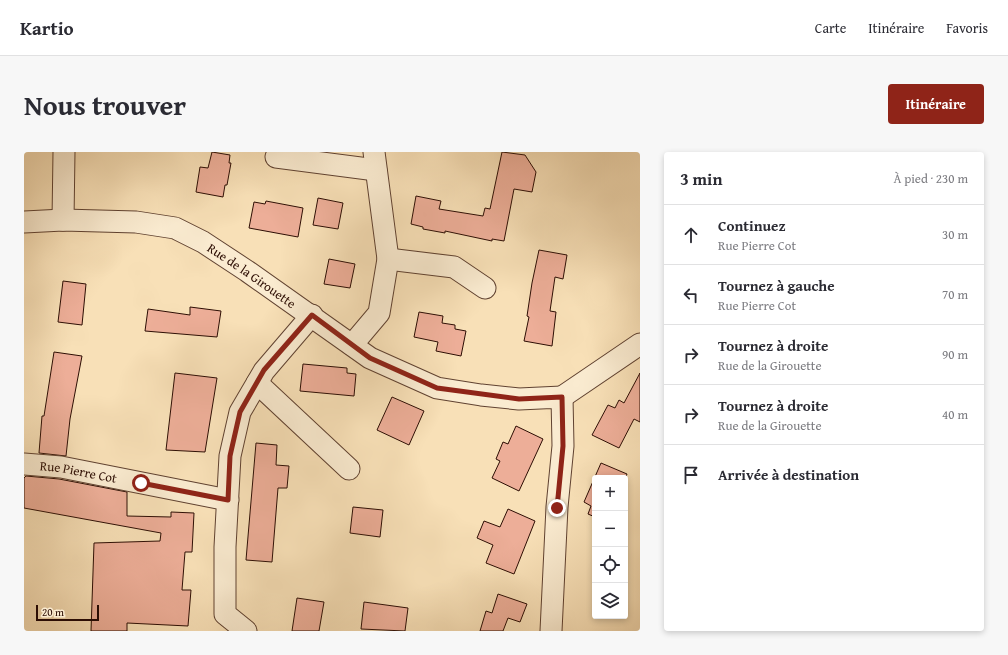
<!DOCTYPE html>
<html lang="fr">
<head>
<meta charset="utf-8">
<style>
	body { margin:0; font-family:"Gentium Book Plus",serif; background:#f7f7f7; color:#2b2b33 }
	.controls { position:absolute; right:12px; bottom:12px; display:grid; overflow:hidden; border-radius:4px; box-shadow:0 2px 6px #0003 }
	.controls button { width:36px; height:36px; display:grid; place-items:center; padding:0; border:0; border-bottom:1px solid #e1e1e2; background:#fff; color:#2b2b33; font:20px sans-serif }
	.scale { position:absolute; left:12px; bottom:10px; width:63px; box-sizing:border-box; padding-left:4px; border:2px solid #2d0e04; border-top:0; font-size:11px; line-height:14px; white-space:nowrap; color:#2d0e04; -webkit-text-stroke:3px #faebd0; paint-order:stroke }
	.stop { position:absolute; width:12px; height:12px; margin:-9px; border:3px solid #8f2418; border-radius:50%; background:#fff }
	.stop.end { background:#8f2418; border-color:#fff; box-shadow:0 1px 4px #0008 }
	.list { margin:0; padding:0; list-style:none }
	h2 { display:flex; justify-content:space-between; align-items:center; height:52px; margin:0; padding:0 16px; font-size:17px }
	h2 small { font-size:13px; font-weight:400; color:#7c7c81 }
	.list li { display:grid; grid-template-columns:26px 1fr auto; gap:12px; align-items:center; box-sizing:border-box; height:60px; padding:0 16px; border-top:1px solid #e1e1e2 }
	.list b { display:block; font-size:15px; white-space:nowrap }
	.list p { margin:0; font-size:13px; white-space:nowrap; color:#7c7c81 }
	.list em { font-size:13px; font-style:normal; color:#7c7c81 }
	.icon { flex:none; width:22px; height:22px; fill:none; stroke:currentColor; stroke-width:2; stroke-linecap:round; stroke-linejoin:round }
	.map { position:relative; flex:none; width:616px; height:479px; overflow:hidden; border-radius:4px }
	header { display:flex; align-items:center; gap:24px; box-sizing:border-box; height:56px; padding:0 20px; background:#fff; border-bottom:1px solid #e1e1e2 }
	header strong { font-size:19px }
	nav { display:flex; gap:22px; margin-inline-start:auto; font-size:14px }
	.intro { display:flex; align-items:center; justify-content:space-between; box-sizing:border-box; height:96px; padding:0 24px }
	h1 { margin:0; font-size:28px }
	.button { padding:10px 18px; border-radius:4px; background:#8f2418; color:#fff; font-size:14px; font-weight:700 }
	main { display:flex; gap:24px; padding:0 24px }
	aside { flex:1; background:#fff; border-radius:4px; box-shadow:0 2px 6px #0003 }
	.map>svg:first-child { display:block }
</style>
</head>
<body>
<header>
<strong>Kartio</strong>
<nav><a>Carte</a><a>Itinéraire</a><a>Favoris</a></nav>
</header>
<div class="intro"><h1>Nous trouver</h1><a class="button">Itinéraire</a></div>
<main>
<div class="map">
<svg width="616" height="479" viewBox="0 0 616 479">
	<rect width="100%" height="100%" fill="#f8e0b7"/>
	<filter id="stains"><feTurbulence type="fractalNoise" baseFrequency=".005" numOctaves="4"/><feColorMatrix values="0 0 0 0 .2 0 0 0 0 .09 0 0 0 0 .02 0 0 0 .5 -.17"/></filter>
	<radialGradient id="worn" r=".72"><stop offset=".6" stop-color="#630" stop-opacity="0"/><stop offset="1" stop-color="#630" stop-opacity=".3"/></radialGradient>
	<g fill="#edae98" stroke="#2d0e04">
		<path d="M188 0 206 3 205 11H207L203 33H201L199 45 172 40 176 15 184 16Z"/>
		<path d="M478 0 501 3 512 20 508 40 490 37 480 89 468 87V89L421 79V81L399 77V75L387 72 392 44 417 49 415 57 459 64 461 56 466 57Z"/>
		<path d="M294 46 319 51 314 77 289 73Z"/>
		<path d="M242 49 279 56 274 85 225 76 230 50 241 52Z"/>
		<path d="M515 98 543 103 539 127 531 125 526 159 532 160 528 194 500 189 505 165 503 164 508 131Z"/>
		<path d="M305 107 331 112 326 136 300 132Z"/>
		<path d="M39 129 62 132 58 173 34 170Z"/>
		<path d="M166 155 197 159 193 185 121 179 124 157 166 163Z"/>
		<path d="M395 160 419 164 418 171 431 173V177L442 179 437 204 412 199 414 190 390 185Z"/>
		<path d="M30 200 58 204 46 267 42 304 15 301 18 264H20Z"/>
		<path d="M279 212 323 216V221L332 222 330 244 276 239Z"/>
		<path d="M151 221 193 226 181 300 142 298Z"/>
		<path d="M616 221V270L610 267 595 296 568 283 584 253 591 256 595 248 600 251Z"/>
		<path d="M368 245 400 259 385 293 353 278Z"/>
		<path d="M492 274 519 287 495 339 468 326 476 309 472 307 479 290 484 292Z"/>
		<path d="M232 291 253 293 252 313 265 314 263 336H254L248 410 222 408Z"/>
		<path d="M577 311 603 322 601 327 571 326V365L564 362 567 354 560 350Z"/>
		<path d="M2 324 35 327 103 340V364L147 365V360L170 361 168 400H161L158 438H167L164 474 103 471V479H67L70 391 136 389 137 381 0 356V326Z"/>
		<path d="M329 355 359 358 356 385 326 381Z"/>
		<path d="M484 357 511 369 490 422 462 411 469 393 453 386 460 369 476 375Z"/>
		<path d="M474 442 503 452 496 470 484 466 479 479H456L462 459 468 461Z"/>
		<path d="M273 446 300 450 295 479H268Z"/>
		<path d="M340 450 384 456 381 479 337 477Z"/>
	</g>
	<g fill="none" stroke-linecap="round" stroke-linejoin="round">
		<defs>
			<g id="minor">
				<path d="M252 5 352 18"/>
				<path d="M39 68 40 0"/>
				<path id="s1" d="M0 70 39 68 112 70 151 76 179 90 223 119 346 206 413 236 457 243 495 247 538 245 539 294 533 355 527 479"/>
				<path d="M364 107 430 115 461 136"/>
				<path d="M328 193 355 161 364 107 350 0"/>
				<path d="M233 231 325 317"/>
				<path d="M538 245 616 192"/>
				<path id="s2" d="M0 312 37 315 204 348"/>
				<path d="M222 479 201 462V395L206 304 216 260 240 219 288 163"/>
			</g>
		</defs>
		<use href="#minor" stroke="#604231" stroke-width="23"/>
		<use href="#minor" stroke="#faebd0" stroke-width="21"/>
	</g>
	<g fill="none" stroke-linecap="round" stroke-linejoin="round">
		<path stroke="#8f2418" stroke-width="5" d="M117 331 204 348 206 304 216 260 240 218 288 163 346 206 413 236 495 247 538 245 539 294 533 356"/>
	</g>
	<g text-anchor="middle" stroke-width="3" stroke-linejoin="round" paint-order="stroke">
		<g font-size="13" fill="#2d0e04" stroke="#faebd0">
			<text dy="5" stroke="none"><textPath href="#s1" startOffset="242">Rue de la Girouette</textPath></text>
			<text dy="5" stroke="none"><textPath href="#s2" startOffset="55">Rue Pierre Cot</textPath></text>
		</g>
	</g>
	<rect width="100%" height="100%" filter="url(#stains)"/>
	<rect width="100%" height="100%" fill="url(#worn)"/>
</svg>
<div class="controls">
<button>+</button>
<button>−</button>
<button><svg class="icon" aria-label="locate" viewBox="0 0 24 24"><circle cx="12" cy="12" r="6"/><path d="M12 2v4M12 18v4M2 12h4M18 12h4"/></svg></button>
<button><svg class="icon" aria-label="layers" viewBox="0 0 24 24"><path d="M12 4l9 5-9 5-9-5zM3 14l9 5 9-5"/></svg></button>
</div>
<div class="scale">20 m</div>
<div class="stop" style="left:117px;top:331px"></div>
<div class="stop end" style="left:533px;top:356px"></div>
</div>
<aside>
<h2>3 min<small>À pied · 230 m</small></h2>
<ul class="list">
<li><svg class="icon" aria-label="ahead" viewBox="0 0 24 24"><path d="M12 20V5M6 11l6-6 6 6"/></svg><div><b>Continuez</b><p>Rue Pierre Cot</p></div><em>30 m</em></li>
<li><svg class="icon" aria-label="left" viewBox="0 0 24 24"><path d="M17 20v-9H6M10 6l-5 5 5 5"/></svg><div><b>Tournez à gauche</b><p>Rue Pierre Cot</p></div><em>70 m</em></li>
<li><svg class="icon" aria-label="right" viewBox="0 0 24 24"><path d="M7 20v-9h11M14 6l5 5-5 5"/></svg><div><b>Tournez à droite</b><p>Rue de la Girouette</p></div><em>90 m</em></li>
<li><svg class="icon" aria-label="right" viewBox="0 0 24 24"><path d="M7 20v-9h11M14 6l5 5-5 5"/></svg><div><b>Tournez à droite</b><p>Rue de la Girouette</p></div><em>40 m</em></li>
<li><svg class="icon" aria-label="arrive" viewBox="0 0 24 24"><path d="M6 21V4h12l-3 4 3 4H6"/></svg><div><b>Arrivée à destination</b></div></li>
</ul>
</aside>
</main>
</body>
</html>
